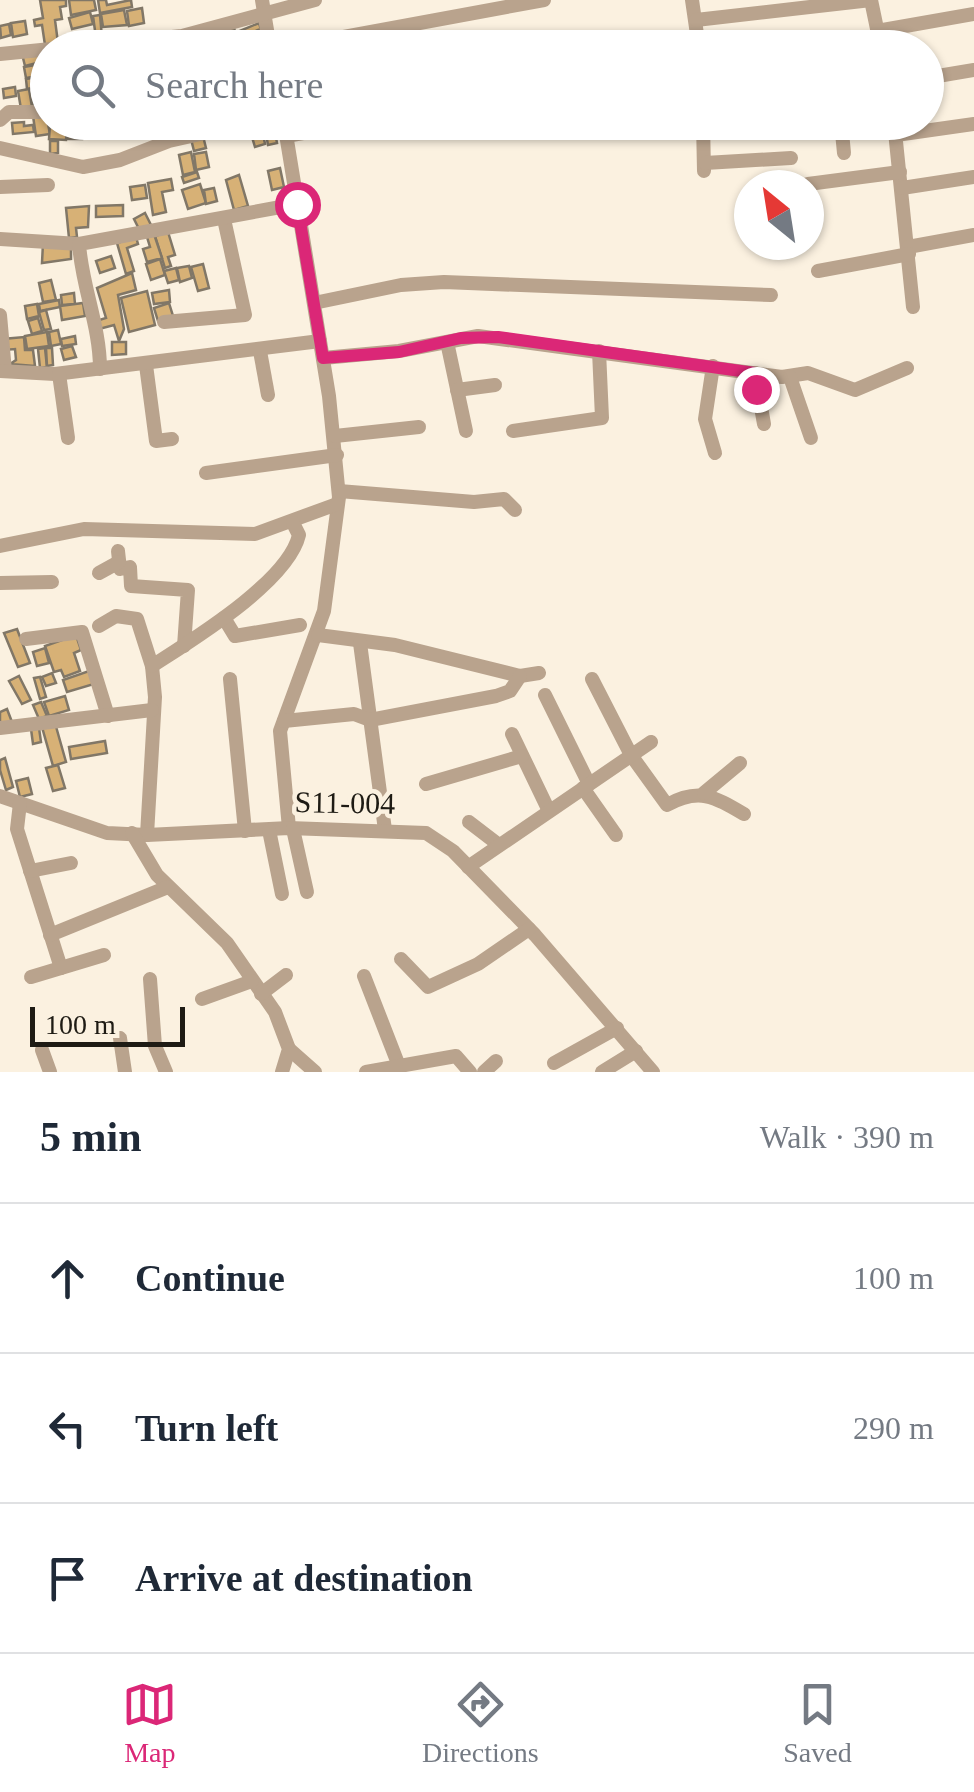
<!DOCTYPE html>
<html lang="en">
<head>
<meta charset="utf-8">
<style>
	body { margin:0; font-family:"Times New Roman",serif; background:#f2f2f3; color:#1f2937 }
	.compass { position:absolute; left:734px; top:170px; width:90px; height:90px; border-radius:50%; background:#fff; box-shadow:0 2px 8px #0004; rotate:330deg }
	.scale { position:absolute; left:30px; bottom:25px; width:155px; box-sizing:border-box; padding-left:10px; border:5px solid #1e1b14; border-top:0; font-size:28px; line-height:35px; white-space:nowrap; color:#1e1b14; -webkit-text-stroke:8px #fbf1e0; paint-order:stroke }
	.stop { position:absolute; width:30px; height:30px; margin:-22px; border:8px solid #db2777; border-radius:50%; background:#fff }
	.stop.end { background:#db2777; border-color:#fff; box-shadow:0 2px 10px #0008 }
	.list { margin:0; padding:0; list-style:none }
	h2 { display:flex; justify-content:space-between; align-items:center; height:130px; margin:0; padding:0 40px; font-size:42px }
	h2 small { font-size:32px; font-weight:400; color:#747a83 }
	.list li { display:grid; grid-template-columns:65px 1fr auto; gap:30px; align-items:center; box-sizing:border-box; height:150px; padding:0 40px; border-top:2px solid #e0e1e3 }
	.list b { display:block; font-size:38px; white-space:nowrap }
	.list em { font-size:32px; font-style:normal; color:#747a83 }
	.icon { flex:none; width:55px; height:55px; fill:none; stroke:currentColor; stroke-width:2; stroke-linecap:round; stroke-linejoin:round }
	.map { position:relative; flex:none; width:974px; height:1072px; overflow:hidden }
	.search { position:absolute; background:#fff; box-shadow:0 2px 8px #0004; left:30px; right:30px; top:30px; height:110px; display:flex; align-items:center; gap:25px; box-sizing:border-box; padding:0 35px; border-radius:55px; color:#747a83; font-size:38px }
	.sheet { height:580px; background:#fff }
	nav { display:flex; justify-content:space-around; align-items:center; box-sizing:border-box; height:140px; border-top:2px solid #e0e1e3; background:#fff; font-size:28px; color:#747a83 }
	nav a { display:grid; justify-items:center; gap:5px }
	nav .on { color:#db2777 }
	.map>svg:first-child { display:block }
</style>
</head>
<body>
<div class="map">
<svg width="974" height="1072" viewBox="0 0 974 1072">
	<rect width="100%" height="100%" fill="#fbf1e0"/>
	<g fill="#d7b176" stroke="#817767" stroke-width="2.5">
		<path d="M40 0H66V6L60 7 62 19 55 20 58 43 45 45 42 25 35 26 34 20 43 18Z"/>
		<path d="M69 0H94L96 10 71 15Z"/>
		<path d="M98 0H106L107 5 131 0 132 7 100 13Z"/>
		<path d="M142 8 144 23 129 26 127 11Z"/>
		<path d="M124 10 127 25 103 27 101 14Z"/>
		<path d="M90 12 93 24 72 29 69 18Z"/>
		<path d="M100 15 102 38H96L93 16Z"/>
		<path d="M25 21 27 34 13 37 11 23Z"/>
		<path d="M259 23 261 30 247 33 250 48H240L237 32Z"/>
		<path d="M9 24 11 35 1 38 0 26Z"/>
		<path d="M234 28 240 48H230L225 31Z"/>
		<path d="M258 30 262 39 252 43 249 34Z"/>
		<path d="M199 35 202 45 182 48 180 41Z"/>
		<path d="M38 50 41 62 25 66 22 54Z"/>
		<path d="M35 65 38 76 26 78 24 67Z"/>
		<path d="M44 76 45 86 27 89 26 79Z"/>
		<path d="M15 87 16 96 4 98 3 89Z"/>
		<path d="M29 89 32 107 21 109 18 91Z"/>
		<path d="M34 89H45L39 104H33Z"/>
		<path d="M46 114 50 134 36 136 33 116Z"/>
		<path d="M24 122V126L33 125 34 132 13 134 12 123Z"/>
		<path d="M67 122H81L82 139H68Z"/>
		<path d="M133 122H143L145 135 135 136Z"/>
		<path d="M145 122H167L169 135 159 138 157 130 147 133Z"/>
		<path d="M50 126 67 127 66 140 49 139Z"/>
		<path d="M275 132 277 143 268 145 266 134Z"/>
		<path d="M263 134 265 144 255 147 252 137Z"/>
		<path d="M203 136 206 148 194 151 191 139Z"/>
		<path d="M50 141H58V153L50 154Z"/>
		<path d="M191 152 195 172 183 175 179 155Z"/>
		<path d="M206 152 209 167 196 170 194 154Z"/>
		<path d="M280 168 284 187 272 190 268 171Z"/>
		<path d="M197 172 199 178 184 183 182 177Z"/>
		<path d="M239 175 248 206 234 210 226 180Z"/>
		<path d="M171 179 173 190 162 192 166 212 153 215 148 183Z"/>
		<path d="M200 184 206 203 188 209 182 190Z"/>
		<path d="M145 185 147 198 132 200 130 187Z"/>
		<path d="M214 188 217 201 206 204 204 190Z"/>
		<path d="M123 205V216L96 217V206Z"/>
		<path d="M89 206 88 227 76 228 77 237 69 238 66 208Z"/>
		<path d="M145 213 152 227 141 233 134 219Z"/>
		<path d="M168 232 175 255 168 257 171 266 165 268 155 236Z"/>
		<path d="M154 234 162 258 147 262 143 249 150 247 147 237Z"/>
		<path d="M136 237 138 244 127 248 134 271 126 274 117 243Z"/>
		<path d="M43 243 71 244V259L42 263Z"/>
		<path d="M111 256 115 268 100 273 96 261Z"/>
		<path d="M160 259 165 275 151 280 146 264Z"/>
		<path d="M203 264 209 288 198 291 191 267Z"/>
		<path d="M189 266 192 278 180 282 177 268Z"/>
		<path d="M176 268 179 280 168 283 164 271Z"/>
		<path d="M132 273 136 290 118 295 124 329 119 341 114 325 99 329 96 321 106 318 97 288Z"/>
		<path d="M51 280 56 300 43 302 39 283Z"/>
		<path d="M169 290 170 302 154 304 152 293Z"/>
		<path d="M147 291 155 325 129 332 121 298Z"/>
		<path d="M74 293 75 304 62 305 61 295Z"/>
		<path d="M59 300 60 307 40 311 39 304Z"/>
		<path d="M83 303 85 316 62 320 60 306Z"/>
		<path d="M169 303 173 316 158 321 154 308Z"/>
		<path d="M37 304 39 316 27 319 25 306Z"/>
		<path d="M46 310 51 329 44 330 39 312Z"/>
		<path d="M38 318 42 331 32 334 28 321Z"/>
		<path d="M58 330 61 344 51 346 49 332Z"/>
		<path d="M47 332 49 346 27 349 25 336Z"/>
		<path d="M75 336 76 344 62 346 61 339Z"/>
		<path d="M24 337 25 350H33L35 366 10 364 16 360 15 349 4 350 3 339Z"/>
		<path d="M112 342H126V354L112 355Z"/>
		<path d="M72 346 76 357 64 360 61 349Z"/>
		<path d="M45 348 47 367 40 368 38 349Z"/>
		<path d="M46 348H52L53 365 47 366Z"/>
		<path d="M17 629 30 663 18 667 4 633Z"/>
		<path d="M76 635 81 650 74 653 80 671 64 677 61 670 54 672 45 646Z"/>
		<path d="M45 648 49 663 37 666 33 652Z"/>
		<path d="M89 671 94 684 67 692 63 680Z"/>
		<path d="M52 673 56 683 46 686 42 677Z"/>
		<path d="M19 676 31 700 22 704 9 681Z"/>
		<path d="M40 677 46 697 40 699 34 678Z"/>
		<path d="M65 696 69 710 49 716 44 702Z"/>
		<path d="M41 702 47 716 39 719 33 705Z"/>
		<path d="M7 709 12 722 0 726V712Z"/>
		<path d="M55 723 66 762 53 766 42 727Z"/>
		<path d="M39 728 41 742 33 744 31 729Z"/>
		<path d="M105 741 107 753 71 759 69 747Z"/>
		<path d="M5 758 13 787 6 790 0 770V760Z"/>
		<path d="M58 765 65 788 53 791 46 768Z"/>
		<path d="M28 778 32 794 20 797 16 781Z"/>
	</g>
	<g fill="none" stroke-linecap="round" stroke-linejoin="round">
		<g stroke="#b9a38d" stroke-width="14">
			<path d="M262 0 270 48"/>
			<path d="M692 0 699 48"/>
			<path d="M871 0 881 48"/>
			<path d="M696 20 871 0"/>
			<path d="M877 31 974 14"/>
			<path d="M284 48 544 0"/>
			<path d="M849 48 880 45"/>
			<path d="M0 54 182 36 315 0"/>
			<path d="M926 78 974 70"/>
			<path d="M0 120 9 112H48"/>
			<path d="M284 122 329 396 339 497 324 611 280 731 289 828"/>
			<path d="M703 122 704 171"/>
			<path d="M841 122 844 153"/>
			<path d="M894 122 913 307"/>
			<path d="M896 135 974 124"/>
			<path d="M286 136 366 122"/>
			<path d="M0 148 83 167 120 160 169 141 254 122"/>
			<path d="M705 163 791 158"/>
			<path d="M808 184 900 172"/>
			<path d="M0 187 48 185"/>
			<path d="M902 188 974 177"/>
			<path d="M0 239 79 244"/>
			<path d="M908 247 974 235"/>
			<path d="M818 271 909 254"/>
			<path d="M314 303 401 285 444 282 771 295"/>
			<path d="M0 315 5 371"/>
			<path d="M164 322 245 315 224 219"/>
			<path d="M447 342 466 431"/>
			<path d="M260 351 268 395"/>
			<path d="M323 358 399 351 478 336 782 377 808 373 855 390 907 368"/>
			<path d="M146 365 156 441 172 439"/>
			<path d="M713 366 705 419 715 453"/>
			<path d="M100 369C100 326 82 287 79 244L297 204"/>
			<path d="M0 371 55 374 320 341"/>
			<path d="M755 373 764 424"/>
			<path d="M59 374 68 438"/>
			<path d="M790 377 811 438"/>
			<path d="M457 390 495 385"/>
			<path d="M513 431 602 418 599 351"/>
			<path d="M335 436 419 427"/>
			<path d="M206 473 337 455"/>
			<path d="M339 491 474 502 504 499 515 510"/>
			<path d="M0 546 84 529 255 534 337 504"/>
			<path d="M118 551 120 569 130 567 131 586 188 590 184 646"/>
			<path d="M99 573 119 562"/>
			<path d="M0 583 52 582"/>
			<path d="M224 618 235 636 300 625"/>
			<path d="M99 626 116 616 137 619 152 666 155 697 147 835"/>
			<path d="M318 635 395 645 520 676 539 673"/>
			<path d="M26 639 82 632 108 716"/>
			<path d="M360 643 385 830"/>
			<path d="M152 666C192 640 288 582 299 535L293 523"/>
			<path d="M230 679 245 831"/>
			<path d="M592 679 631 755 667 805C699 787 715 797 744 814"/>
			<path d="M545 695 589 784"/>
			<path d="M284 721 354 714 370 720 496 696 510 691 520 676"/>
			<path d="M0 728 152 710"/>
			<path d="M512 734 549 811"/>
			<path d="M426 784 522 756"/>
			<path d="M583 788 616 835"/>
			<path d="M704 793 740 763"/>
			<path d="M0 796 107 833 147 835 289 828 426 833 453 851 535 935 653 1072"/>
			<path d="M20 803 17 829 61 968"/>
			<path d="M469 822 499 845"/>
			<path d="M293 829 307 892"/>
			<path d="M269 830 282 894"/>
			<path d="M132 833 157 875 227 943 275 1012 289 1049 282 1072"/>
			<path d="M468 867 651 742"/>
			<path d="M30 871 71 863"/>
			<path d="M50 935 168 887"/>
			<path d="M401 959 428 987 478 964 529 929"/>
			<path d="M364 976 399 1066"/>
			<path d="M31 977 104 955"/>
			<path d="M150 979 155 1046 166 1072"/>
			<path d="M261 994 286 975"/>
			<path d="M202 999 252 981"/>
			<path d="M120 1038 125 1072"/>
			<path d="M289 1049 315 1072"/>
			<path d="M42 1050 50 1072"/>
			<path d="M554 1063 617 1028"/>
			<path d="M366 1072 456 1056 470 1072"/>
			<path d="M484 1072 496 1061"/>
			<path d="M602 1072 636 1051"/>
		</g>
	</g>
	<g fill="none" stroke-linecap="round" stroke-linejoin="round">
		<path stroke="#db2777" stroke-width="12" d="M297 204 323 358 399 352 461 338 498 337 755 373 756 389"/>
	</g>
	<g text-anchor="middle" stroke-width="9" stroke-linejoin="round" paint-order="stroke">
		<g font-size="30" fill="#1e1b14" stroke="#fbf1e0">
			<text transform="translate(345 803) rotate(1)" y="10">S11-004</text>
		</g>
	</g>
</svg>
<svg class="compass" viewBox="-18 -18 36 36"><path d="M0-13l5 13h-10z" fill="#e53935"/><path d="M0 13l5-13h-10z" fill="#747a83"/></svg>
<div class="scale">100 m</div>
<div class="stop" style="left:297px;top:204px"></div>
<div class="stop end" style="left:756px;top:389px"></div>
<div class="search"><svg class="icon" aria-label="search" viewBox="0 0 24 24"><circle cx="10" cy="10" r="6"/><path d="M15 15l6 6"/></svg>Search here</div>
</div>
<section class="sheet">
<h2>5 min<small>Walk · 390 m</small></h2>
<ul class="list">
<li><svg class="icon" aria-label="ahead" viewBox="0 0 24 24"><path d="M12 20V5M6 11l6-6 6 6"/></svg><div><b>Continue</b></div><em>100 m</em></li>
<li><svg class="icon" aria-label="left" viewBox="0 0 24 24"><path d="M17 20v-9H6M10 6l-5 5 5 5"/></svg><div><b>Turn left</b></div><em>290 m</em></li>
<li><svg class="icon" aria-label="arrive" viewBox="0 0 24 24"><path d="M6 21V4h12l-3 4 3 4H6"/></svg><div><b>Arrive at destination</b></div></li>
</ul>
</section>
<nav>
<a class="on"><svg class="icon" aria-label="map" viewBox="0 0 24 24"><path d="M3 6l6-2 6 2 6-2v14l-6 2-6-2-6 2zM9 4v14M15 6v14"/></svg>Map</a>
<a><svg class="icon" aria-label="directions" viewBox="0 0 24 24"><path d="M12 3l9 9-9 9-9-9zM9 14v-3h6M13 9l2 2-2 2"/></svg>Directions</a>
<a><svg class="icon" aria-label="saved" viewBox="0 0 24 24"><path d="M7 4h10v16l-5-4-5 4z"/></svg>Saved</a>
</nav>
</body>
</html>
